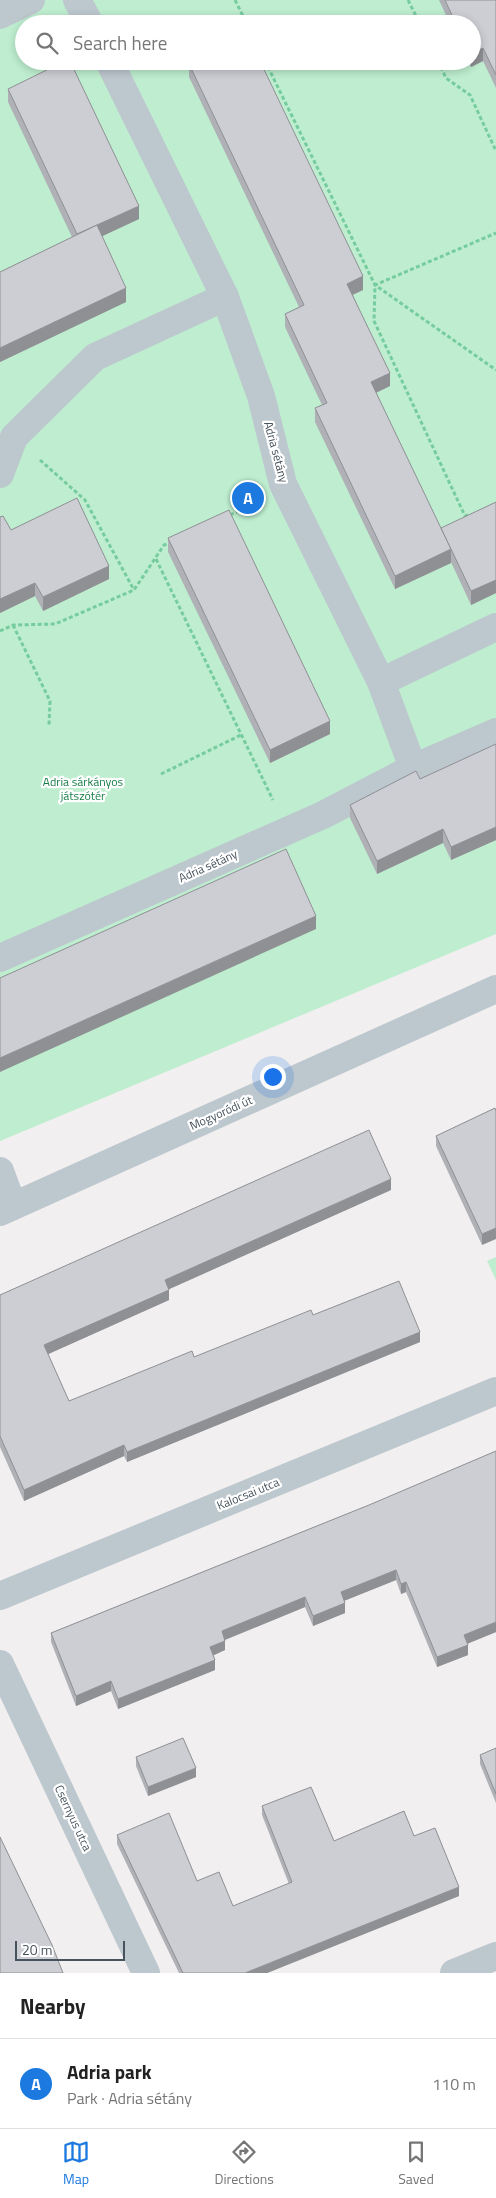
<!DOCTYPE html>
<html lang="en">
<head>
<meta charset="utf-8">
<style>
	body { margin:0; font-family:"Titillium Web",sans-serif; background:#f6f6f6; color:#222 }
	.scale { position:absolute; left:15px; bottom:12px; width:110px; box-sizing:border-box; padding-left:5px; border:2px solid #47535c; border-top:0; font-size:14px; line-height:18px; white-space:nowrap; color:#47535c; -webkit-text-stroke:4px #fff; paint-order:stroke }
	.you { position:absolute; left:272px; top:1076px; width:18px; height:18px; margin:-12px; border:4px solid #fff; border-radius:50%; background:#1a73e8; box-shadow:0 0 0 8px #1a73e833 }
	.badge { display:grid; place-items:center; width:32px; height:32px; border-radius:50%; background:#1b79df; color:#fff; font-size:16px; font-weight:700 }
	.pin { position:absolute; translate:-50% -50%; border:2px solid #fff; box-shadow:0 1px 5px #0006 }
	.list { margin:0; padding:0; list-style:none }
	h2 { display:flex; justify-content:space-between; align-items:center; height:65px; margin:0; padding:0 20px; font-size:21px }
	h2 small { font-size:16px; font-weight:400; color:#767676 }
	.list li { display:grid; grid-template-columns:32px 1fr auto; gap:15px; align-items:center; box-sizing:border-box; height:90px; padding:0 20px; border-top:1px solid #e0e0e0 }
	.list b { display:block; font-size:19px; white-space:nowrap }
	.list p { margin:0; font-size:16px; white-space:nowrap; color:#767676 }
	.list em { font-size:16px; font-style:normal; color:#767676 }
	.icon { flex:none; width:28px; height:28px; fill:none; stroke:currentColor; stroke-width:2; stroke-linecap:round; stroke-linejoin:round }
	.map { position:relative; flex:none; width:496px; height:1973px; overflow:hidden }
	.search { position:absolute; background:#fff; box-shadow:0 2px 8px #0003; left:15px; right:15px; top:15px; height:55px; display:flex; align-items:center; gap:12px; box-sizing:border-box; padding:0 18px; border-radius:28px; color:#767676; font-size:19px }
	.sheet { height:155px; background:#fff }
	nav { display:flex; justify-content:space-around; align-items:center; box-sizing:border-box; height:70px; border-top:1px solid #e0e0e0; background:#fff; font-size:14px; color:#767676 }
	nav a { display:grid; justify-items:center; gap:2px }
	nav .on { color:#1b79df }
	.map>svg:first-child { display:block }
</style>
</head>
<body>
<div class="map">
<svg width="496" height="1973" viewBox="0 0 496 1973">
	<rect width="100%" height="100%" fill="#f1efef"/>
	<g fill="#beeecf" fill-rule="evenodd">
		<path d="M31 0H496V934L0 1141V15ZM24 24H472V61H24Z"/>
		<path d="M496 1257V1280L487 1261Z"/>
	</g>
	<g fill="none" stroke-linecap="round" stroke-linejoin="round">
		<g stroke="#76cc9e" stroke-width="3" stroke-dasharray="4 2.5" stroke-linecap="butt">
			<path d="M235 0 247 24"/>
			<path d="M408 0 420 24"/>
			<path d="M265 61 375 285 496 370"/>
			<path d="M438 61 446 78 470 95 496 151"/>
			<path d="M40 460 85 500 134 590"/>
			<path d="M230 515 256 504"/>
			<path d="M468 515 465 516 374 321 375 285 496 233"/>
			<path d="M156 559 273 800"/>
			<path d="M13 625 50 701 49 725"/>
			<path d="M0 631 13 625 55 624 134 590 164 545 172 542"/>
			<path d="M161 774 241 735"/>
		</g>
		<g stroke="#bdc7ce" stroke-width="28">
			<path d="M77 0 90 24"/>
			<path d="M0 15 31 0"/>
			<path d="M0 474 14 437 95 357 225 297"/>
			<path d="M381 682 496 627"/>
			<path d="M413 768 496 732"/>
			<path d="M0 958 323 815 413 768 381 682 283 484 261 396 225 297 109 61"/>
			<path d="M0 1171 13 1206"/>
			<path d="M0 1212 496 989"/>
			<path d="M0 1596 496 1391"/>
			<path d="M0 1664 146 1973"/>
			<path d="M454 1973 496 1956"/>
		</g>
	</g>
	<g fill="#afb1b6">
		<path d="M439 0H496V88L483 61 471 67 468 61H472V24H450Z"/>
		<path d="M189 64 363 290 353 295 390 386 376 393 441 529 496 502V593L471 605 451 562V563L395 589 315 422V408L322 405 285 327V314L299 307 189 77Z"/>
		<path d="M8 89 139 219 102 236 126 302 0 362V272L72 237 8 102Z"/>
		<path d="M0 517 11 530 109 579 43 611 35 596 0 613Z"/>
		<path d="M168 538 330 734 270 763 168 552Z"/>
		<path d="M496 744V840L451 860 443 843 377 874 350 818V805L420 779Z"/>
		<path d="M495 1108 482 1245 436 1146V1136Z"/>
		<path d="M391 1190 169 1289V1300L48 1354 69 1401 313 1315 420 1342 127 1462 124 1456 24 1501 0 1447V1295Z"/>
		<path d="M369 1505 496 1632 467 1644 468 1655 437 1667 406 1592 401 1594 396 1580 344 1601 345 1613 313 1626 305 1607 225 1640V1650L213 1655 215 1670 118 1709 111 1691 76 1706 51 1642V1633Z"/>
		<path d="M496 1748V1803L480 1764V1755Z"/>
		<path d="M136 1757 196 1777 148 1796 136 1766Z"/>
		<path d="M262 1806 334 1841 414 1836 459 1896 267 1973H179L117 1844V1835L197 1881 233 1906 289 1884 262 1815Z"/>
	</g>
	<g fill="#8f9094">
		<path d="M483 48V61L471 67V61H472V53Z"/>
		<path d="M139 206V219L77 248V234Z"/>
		<path d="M363 276V290L347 297V284Z"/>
		<path d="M126 288V302L0 362V348Z"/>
		<path d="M390 373V386L371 395V382Z"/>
		<path d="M451 549V563L395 589V576Z"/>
		<path d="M109 566V579L43 611V597Z"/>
		<path d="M496 580V593L471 605V591Z"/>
		<path d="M35 583V596L0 613V599Z"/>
		<path d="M330 721V734L270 763V750Z"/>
		<path d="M496 827V840L451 860V847Z"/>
		<path d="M443 829V843L377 874V861Z"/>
		<path d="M316 916V929L0 1072V1058Z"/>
		<path d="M391 1179V1190L165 1291V1280Z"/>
		<path d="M496 1228V1239L482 1245V1234Z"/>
		<path d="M169 1290V1300L44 1356V1345Z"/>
		<path d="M420 1332V1342L127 1462V1452Z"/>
		<path d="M124 1445V1456L24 1501V1490Z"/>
		<path d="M396 1570V1580L341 1602V1592Z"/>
		<path d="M406 1582V1592L401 1594V1584Z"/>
		<path d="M305 1597V1607L222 1641V1631Z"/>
		<path d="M345 1603V1613L313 1626V1616Z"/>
		<path d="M496 1622V1632L464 1645V1635Z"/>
		<path d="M225 1641V1650L210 1657V1647Z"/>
		<path d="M468 1645V1655L437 1667V1657Z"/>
		<path d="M215 1660V1670L118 1709V1699Z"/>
		<path d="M111 1681V1691L76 1706V1696Z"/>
		<path d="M196 1768V1777L148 1796V1787Z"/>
		<path d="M459 1887V1896L267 1973H245Z"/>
	</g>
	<g fill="#ccced4" stroke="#8f9094">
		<path d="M445 0H496V75L483 48 472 53V24H456Z"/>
		<path d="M65 61H70L139 206 77 234 8 89Z"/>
		<path d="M194 61H260L363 276 347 284 390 373 371 382 451 549 395 576 315 408 327 403 285 314 304 305 189 64Z"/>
		<path d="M97 225 126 288 0 348V272Z"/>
		<path d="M77 498 109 566 43 597 35 583 0 599V517L3 516 11 530Z"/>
		<path d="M496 502V580L471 591 441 528Z"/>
		<path d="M229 510 330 721 270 750 168 538Z"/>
		<path d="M496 744V827L451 847 443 829 377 861 350 805 416 771 420 779Z"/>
		<path d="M286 849 316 916 0 1058V978Z"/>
		<path d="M495 1108 496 1111V1228L482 1234 436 1136Z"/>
		<path d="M369 1130 391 1179 165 1280 169 1290 44 1345 69 1401 192 1351 194 1357 311 1310 313 1315 399 1281 420 1332 127 1452 124 1445 24 1490 0 1436V1295Z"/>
		<path d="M496 1451V1622L464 1635 468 1645 437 1657 406 1582 401 1584 396 1570 341 1592 345 1603 313 1616 305 1597 222 1631 225 1641 210 1647 215 1660 118 1699 111 1681 76 1696 51 1633 369 1505Z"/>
		<path d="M183 1738 196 1768 148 1787 136 1757Z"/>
		<path d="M496 1748V1794L480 1755Z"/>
		<path d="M311 1787 334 1841 404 1811 414 1836 435 1828 459 1887 245 1973H183L117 1835 169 1813 197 1881 219 1872 233 1906 292 1882 262 1806Z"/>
		<path d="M0 1837 52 1945 63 1973H0Z"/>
	</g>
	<g text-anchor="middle" stroke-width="4.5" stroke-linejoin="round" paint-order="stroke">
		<g font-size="12" fill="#47535c" stroke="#fff">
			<text transform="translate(276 452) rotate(75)" y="4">Adria sétány</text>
			<text transform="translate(208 866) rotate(-24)" y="4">Adria sétány</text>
			<text transform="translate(221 1113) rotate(-24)" y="4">Mogyoródi út</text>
			<text transform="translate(248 1494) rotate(-22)" y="4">Kalocsai utca</text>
			<text transform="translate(73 1818) rotate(65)" y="4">Csernyus utca</text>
		</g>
		<g font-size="12" fill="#187d47" stroke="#fff">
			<text x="83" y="786">Adria sárkányos<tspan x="83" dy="14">játszótér</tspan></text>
		</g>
	</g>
</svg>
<div class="scale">20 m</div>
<div class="you"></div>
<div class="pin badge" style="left:248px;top:498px">A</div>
<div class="search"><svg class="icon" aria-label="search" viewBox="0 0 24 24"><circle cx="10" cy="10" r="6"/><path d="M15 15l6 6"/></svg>Search here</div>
</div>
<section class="sheet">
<h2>Nearby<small></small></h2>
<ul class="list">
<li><span class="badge">A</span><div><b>Adria park</b><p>Park · Adria sétány</p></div><em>110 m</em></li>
</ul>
</section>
<nav>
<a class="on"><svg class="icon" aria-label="map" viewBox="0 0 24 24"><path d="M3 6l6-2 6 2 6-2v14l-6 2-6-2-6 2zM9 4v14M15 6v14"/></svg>Map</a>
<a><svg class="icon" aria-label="directions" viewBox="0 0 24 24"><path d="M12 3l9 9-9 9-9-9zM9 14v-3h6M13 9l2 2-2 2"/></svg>Directions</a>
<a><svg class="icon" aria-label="saved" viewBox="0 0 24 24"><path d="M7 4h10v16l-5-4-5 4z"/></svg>Saved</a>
</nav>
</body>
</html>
